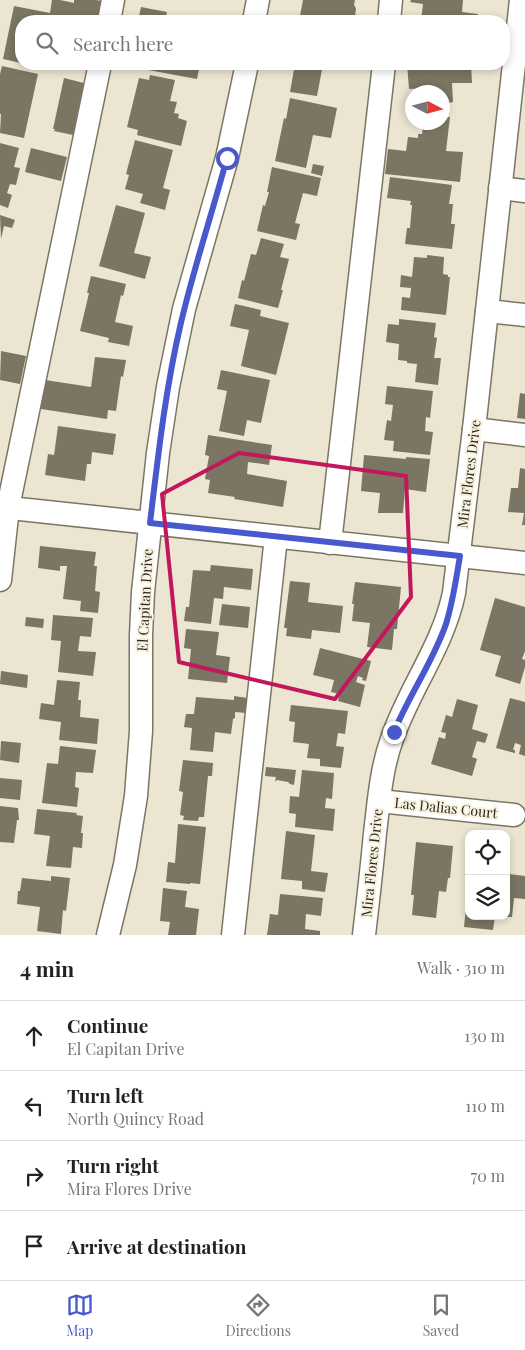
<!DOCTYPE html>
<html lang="en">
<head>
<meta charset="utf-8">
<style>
	body { margin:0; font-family:"Playfair Display",serif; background:#f2f2f2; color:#222 }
	.controls { position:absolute; right:15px; bottom:15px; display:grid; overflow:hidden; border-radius:10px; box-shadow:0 2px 8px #0003 }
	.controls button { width:45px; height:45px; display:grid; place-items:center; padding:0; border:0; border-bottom:1px solid #e0e0e0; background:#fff; color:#222; font:25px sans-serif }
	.compass { position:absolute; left:405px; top:85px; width:45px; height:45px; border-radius:50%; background:#fff; box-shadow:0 2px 8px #0003; rotate:96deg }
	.stop { position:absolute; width:15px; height:15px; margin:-11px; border:4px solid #4859cd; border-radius:50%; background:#fff }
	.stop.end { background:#4859cd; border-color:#fff; box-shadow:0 1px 5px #0008 }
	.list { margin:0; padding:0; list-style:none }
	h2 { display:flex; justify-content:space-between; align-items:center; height:65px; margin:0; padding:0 20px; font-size:21px }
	h2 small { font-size:16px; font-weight:400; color:#767676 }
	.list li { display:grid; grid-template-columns:32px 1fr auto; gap:15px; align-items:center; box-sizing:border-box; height:70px; padding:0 20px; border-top:1px solid #e0e0e0 }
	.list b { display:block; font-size:19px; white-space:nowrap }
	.list p { margin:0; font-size:16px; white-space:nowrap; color:#767676 }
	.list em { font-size:16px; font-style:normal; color:#767676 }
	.icon { flex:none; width:28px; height:28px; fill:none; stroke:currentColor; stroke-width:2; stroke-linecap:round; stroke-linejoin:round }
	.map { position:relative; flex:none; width:525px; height:935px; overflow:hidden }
	.search { position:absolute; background:#fff; box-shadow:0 2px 8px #0003; left:15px; right:15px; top:15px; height:55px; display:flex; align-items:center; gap:12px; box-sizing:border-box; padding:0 18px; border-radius:20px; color:#767676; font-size:19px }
	.sheet { height:345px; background:#fff }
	nav { display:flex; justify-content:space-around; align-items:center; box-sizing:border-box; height:70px; border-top:1px solid #e0e0e0; background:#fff; font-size:14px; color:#767676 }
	nav a { display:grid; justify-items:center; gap:2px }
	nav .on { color:#4859cd }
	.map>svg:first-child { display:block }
</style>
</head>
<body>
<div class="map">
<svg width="525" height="935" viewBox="0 0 525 935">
	<rect width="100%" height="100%" fill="#ebe5d1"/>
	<g fill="#7b7563">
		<path d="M52 0H60L74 3V0H96L102 1 98 21H21V63L3 59 14 6 50 13Z"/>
		<path d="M303 0H355L354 5 356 8 355 16 352 19 337 17 336 21H299Z"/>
		<path d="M411 0H463L462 12 478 14 477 21H421L423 4 410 2Z"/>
		<path d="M141 7 167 12 165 21H138Z"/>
		<path d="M135 64H200L197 79 143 69V68L134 66Z"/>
		<path d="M295 64H323L317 96 290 92Z"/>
		<path d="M407 64H471L472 83H452L453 102 442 105V92H426V88L409 89Z"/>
		<path d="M2 66 38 74 24 138 0 133 1 114H0V74Z"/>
		<path d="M150 75 175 80 170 101 177 102 174 113 179 114 178 118 187 121 181 146 137 135 138 130 127 127 139 78 149 80Z"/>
		<path d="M64 78 84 83 73 135 54 131 55 129H53Z"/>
		<path d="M290 98 337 108 331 138 313 135 306 168 275 161 284 118 286 119Z"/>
		<path d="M442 114H447V117H450L446 151 463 152 460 182 385 174 388 149 406 151 408 137 418 138V134H422L424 122H442Z"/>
		<path d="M135 140 173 150 163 188 170 190 165 210 140 203 143 194 125 189 129 175 126 174Z"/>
		<path d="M0 143 19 148 14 167 20 168 16 185 10 184 7 193 12 195 8 208 0 205Z"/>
		<path d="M31 148 67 157 61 181 25 172Z"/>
		<path d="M313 164 324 166 322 176 311 173Z"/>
		<path d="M272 167 321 178 317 196 303 193 295 223 300 224 296 240 257 231 263 205 265 206 269 192H267Z"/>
		<path d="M390 177 452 185 449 204H453L451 224H455L452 249 405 244 407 228H410L412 205H410L411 201 387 198Z"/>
		<path d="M116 205 145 213 134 253 151 257 145 279 99 266Z"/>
		<path d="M0 215 15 220 12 228 4 226 1 239Z"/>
		<path d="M261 238 284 244 280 257 289 259 281 290H283L278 308 238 298 242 280 244 281 251 254 256 255Z"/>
		<path d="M427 255 444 257 443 274 448 275V277H450L446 315 401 310 402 297 410 298 411 288 400 287 401 275 412 277 414 257 427 258Z"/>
		<path d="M91 276 126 284 123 296 121 295 115 322 133 326 129 346 108 342 109 338 80 331 89 293H87Z"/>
		<path d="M235 304 261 310 260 316 289 323 276 375 241 366 249 330 230 326Z"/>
		<path d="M399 319 436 323 434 337 437 338 434 358H441L438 385 415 382 417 364 407 363V361L398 360 399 344 386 342 388 324 399 325Z"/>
		<path d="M1 351 26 356 20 384 0 380Z"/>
		<path d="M95 357 126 360 123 377 121 376 116 411 108 410 107 419 41 409 45 380 91 387Z"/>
		<path d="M221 370 270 380 261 423 247 420 244 436 219 431 227 391 217 389Z"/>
		<path d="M387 386 433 391 430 418 426 417 425 431 433 432 430 455 393 451 394 441 384 440 387 420 391 421 393 405 385 404Z"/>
		<path d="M520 393 525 394V419L517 418Z"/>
		<path d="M58 426 116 434 113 455 92 452 91 464H87L85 481 45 475 48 454 54 455Z"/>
		<path d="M208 435 272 445 269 465 248 462 247 474 287 481 283 507 234 499 235 497 208 493 210 480 205 479 209 456 205 455Z"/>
		<path d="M364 455 406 459V457L430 459 426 492 405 489 403 513H378L380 493 361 491Z"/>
		<path d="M520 468 525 469V525H522L524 513 508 512 511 488H518Z"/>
		<path d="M40 546 96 552 94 566H97L95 591 100 592 98 613 80 611 81 601 63 599 67 566H60V571L38 568Z"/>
		<path d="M211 565 253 569 251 590 224 587 223 599 214 598 211 624 184 621 186 607H189L193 570 210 571Z"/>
		<path d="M290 581 310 583 308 602 343 606 340 633 312 630 311 639 286 636 287 628H284Z"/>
		<path d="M355 582 401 587 397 629H394L392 650 367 647 370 623 352 621 354 604H352Z"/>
		<path d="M495 598 525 607V651L522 659 525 660V667L520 684 495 676 501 656 480 650Z"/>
		<path d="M222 604 250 607 248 628 219 625Z"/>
		<path d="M53 615 93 618 91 637 80 636 78 651 96 652 93 676 58 672 61 641 51 640Z"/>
		<path d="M26 617 44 619 43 628 25 626Z"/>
		<path d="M186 629 219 632 216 655 230 657 227 683 188 679 191 649 184 648Z"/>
		<path d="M320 648 371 661 366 681 362 680 363 678 358 676 356 682 365 685 360 707 338 701 340 694 331 692 334 680 313 675Z"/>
		<path d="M1 671 28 675 27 688 0 684Z"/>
		<path d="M57 680 80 682 78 700H81L80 717 99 719 97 744 59 740 61 722 39 719 41 703 54 705Z"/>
		<path d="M234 696 248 698 246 713 235 712V718L233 719 231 734 215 732 213 752 190 750 192 728 184 727 186 714H194L196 697 234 700Z"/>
		<path d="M510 698 525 702V756L519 754 521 745 515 743 513 750H515V753L496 748Z"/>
		<path d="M457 699 478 705 472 729 488 734 485 743 477 741 472 757 477 759 472 776 431 764 439 737 445 739 446 733 441 732 446 715 452 717Z"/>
		<path d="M291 705 348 711 345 734 338 733 336 746 344 747 341 768 320 766V759L307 758 309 744 293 742 295 722 289 721Z"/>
		<path d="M1 741 21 743 19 763 0 760Z"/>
		<path d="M60 746 96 750 93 773 76 772 75 787 79 788 77 807 42 803 47 763 58 764Z"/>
		<path d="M183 760 213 763 212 776H208L204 817H199L198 821 183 820 184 816 180 815 183 792 179 791Z"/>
		<path d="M266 767 296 770 294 785 290 784 288 782 277 780 275 782 276 777 265 776Z"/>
		<path d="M302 770 334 773 332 799 326 798 325 808 335 809 333 831 295 827 296 814 289 813 290 796 299 797Z"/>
		<path d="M0 778 22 780 20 800 0 798Z"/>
		<path d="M0 806 18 808 19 820H17L14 843 0 842Z"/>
		<path d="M37 809 77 813 76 815 83 816 81 833H83L82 848 73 847 71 868 46 866 50 836 34 834Z"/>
		<path d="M178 824 206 827 200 884 190 883V884L166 882 168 862 175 863Z"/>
		<path d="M286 831 315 835 311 871 328 873 325 892 302 889V881L281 879Z"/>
		<path d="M416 842 453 846 450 878H448L446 892 439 891 436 918 412 915 414 895H411Z"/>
		<path d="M506 872 509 874 525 876V899L514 898 512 917H506Z"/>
		<path d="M51 876 70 878 66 911 63 910 61 934 37 931 40 907 17 904 18 891H20L22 878 51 881Z"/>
		<path d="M163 888 187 891 185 907 199 909 196 935H168L170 922 160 921Z"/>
		<path d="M280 894 323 898 321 916 306 914 305 929 320 931V935H267L270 914 278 915Z"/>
		<path d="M467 896 469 897V916H495L493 930 464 927Z"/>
	</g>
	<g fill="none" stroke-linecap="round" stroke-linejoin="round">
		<defs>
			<g id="minor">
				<path d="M109 21 113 0"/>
				<path d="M254 21 258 0"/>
				<path d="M389 21 391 0"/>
				<path d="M500 188 525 191"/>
				<path d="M487 311 525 315"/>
				<path d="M474 429 525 435"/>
				<path d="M0 507 525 563"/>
				<path d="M330 543 384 64"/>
				<path d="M0 580 8 507 100 64"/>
				<path d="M379 801 514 815"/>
				<path d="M108 935 125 865 136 796 141 731V635L143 592 158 453 168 387 184 309 227 158 247 64"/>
				<path d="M233 935 276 537"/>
				<path d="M364 935C368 901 372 867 375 833 379 801 381 769 392 739 409 689 443 646 454 593L474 429 521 0"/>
			</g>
		</defs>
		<use href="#minor" stroke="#7b7664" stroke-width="25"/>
		<use href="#minor" stroke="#fff" stroke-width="22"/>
	</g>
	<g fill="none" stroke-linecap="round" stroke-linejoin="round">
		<path stroke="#4859cd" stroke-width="6" d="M227 158C212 214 193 270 180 327 165 392 158 457 150 523L460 556C456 579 453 602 446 624 433 662 409 695 394 732"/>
	</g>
	<path fill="none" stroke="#c2185b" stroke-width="4" stroke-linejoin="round" d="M239 453 406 476 411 597 335 699 179 662 162 494Z"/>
	<g text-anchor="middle" stroke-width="4" stroke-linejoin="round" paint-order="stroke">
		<g font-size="14" fill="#2b2821" stroke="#f9f2de">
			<text transform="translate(469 474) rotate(-83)" y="5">Mira Flores Drive</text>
			<text transform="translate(145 600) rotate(-87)" y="5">El Capitan Drive</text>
			<text transform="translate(446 808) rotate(6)" y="5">Las Dalias Court</text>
			<text transform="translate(372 863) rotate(-84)" y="5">Mira Flores Drive</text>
		</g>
	</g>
</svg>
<div class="controls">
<button><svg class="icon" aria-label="locate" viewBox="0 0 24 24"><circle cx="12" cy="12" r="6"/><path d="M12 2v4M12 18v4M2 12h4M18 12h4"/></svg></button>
<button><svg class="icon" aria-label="layers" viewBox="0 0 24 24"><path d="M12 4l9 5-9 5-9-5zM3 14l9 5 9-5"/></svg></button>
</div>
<svg class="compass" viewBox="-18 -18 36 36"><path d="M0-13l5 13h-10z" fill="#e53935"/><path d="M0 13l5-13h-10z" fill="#767676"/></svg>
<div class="stop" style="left:227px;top:158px"></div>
<div class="stop end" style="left:394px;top:732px"></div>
<div class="search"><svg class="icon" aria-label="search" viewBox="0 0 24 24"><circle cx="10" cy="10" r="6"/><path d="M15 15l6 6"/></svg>Search here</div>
</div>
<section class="sheet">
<h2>4 min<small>Walk · 310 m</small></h2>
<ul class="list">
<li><svg class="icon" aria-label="ahead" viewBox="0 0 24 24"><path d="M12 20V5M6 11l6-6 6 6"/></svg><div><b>Continue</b><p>El Capitan Drive</p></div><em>130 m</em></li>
<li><svg class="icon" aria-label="left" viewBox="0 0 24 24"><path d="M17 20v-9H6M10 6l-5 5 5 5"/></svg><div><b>Turn left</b><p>North Quincy Road</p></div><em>110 m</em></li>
<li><svg class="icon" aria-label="right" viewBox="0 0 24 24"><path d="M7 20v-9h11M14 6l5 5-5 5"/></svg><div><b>Turn right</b><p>Mira Flores Drive</p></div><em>70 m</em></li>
<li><svg class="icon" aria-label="arrive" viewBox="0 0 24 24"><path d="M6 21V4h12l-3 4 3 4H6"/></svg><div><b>Arrive at destination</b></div></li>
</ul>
</section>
<nav>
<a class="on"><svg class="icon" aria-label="map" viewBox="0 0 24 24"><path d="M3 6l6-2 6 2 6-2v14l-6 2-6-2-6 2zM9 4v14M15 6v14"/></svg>Map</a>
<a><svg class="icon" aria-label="directions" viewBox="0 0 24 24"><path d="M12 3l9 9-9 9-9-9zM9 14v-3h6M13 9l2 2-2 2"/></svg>Directions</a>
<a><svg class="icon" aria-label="saved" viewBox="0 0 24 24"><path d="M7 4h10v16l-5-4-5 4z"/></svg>Saved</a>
</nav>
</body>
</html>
